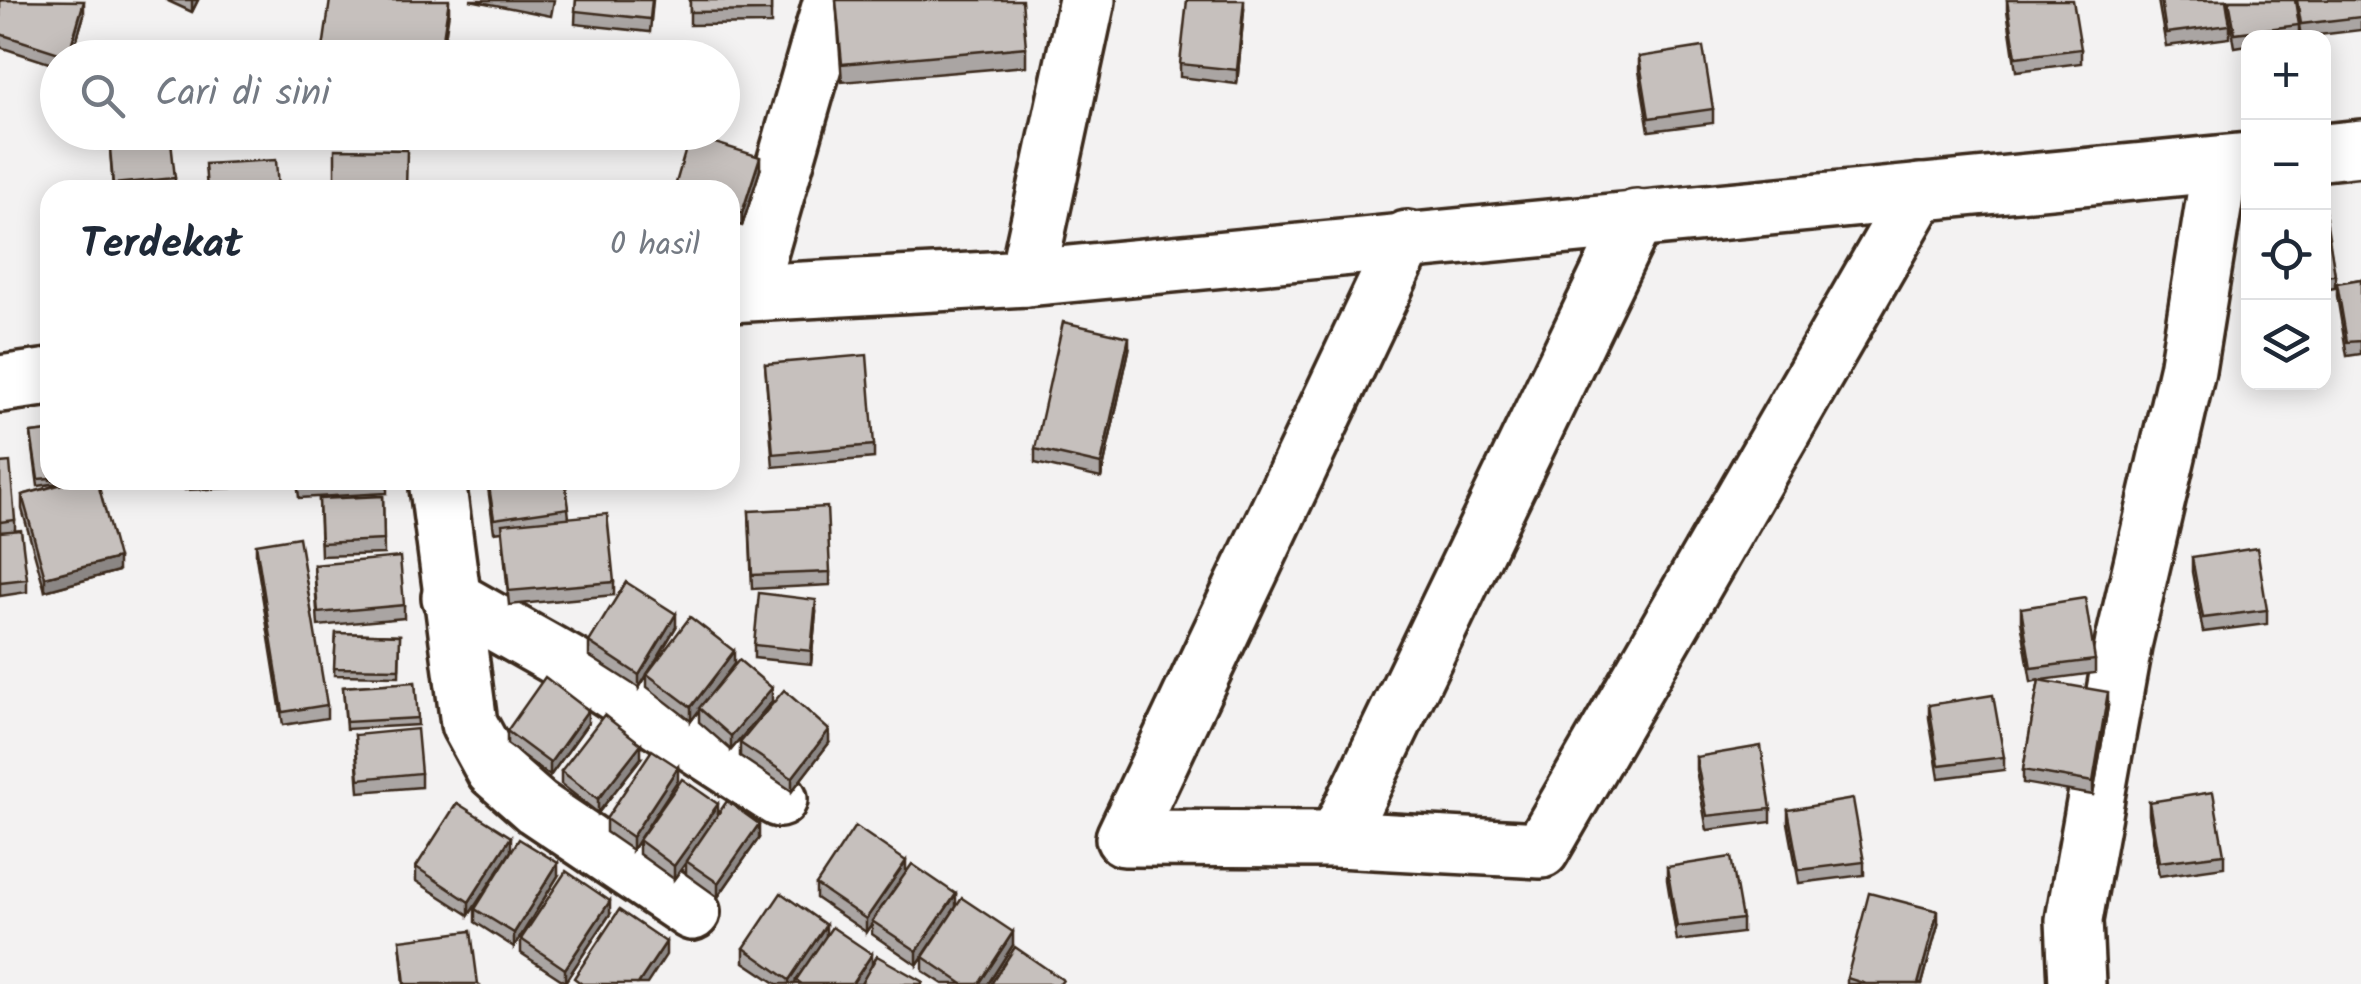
<!DOCTYPE html>
<html lang="id">
<head>
<meta charset="utf-8">
<style>
	body { margin:0; font-family:Kalam,sans-serif; background:#f2f2f3; color:#1f2937 }
	.controls { position:absolute; right:30px; top:30px; display:grid; overflow:hidden; border-radius:20px; box-shadow:0 5px 25px #0003 }
	.controls button { width:90px; height:90px; display:grid; place-items:center; padding:0; border:0; border-bottom:2px solid #e0e1e3; background:#fff; color:#1f2937; font:50px sans-serif }
	.list { margin:0; padding:0; list-style:none }
	h2 { display:flex; justify-content:space-between; align-items:center; height:130px; margin:0; padding:0 40px; font-size:42px }
	h2 small { font-size:32px; font-weight:400; color:#747a83 }
	.icon { flex:none; width:55px; height:55px; fill:none; stroke:currentColor; stroke-width:2; stroke-linecap:round; stroke-linejoin:round }
	.map { position:relative; flex:none; width:2361px; height:984px; overflow:hidden }
	.search { position:absolute; background:#fff; box-shadow:0 5px 25px #0003; left:40px; top:40px; width:700px; height:110px; display:flex; align-items:center; gap:25px; box-sizing:border-box; padding:0 35px; border-radius:55px; color:#747a83; font-size:38px }
	.panel { position:absolute; background:#fff; box-shadow:0 5px 25px #0003; left:40px; top:180px; width:700px; height:310px; border-radius:30px }
	.map>svg:first-child { display:block }
</style>
</head>
<body>
<div class="map">
<svg width="2361" height="984" viewBox="0 0 2361 984">
	<rect width="100%" height="100%" fill="#f3f2f2"/>
	<filter id="ink" filterUnits="userSpaceOnUse"><feTurbulence type="fractalNoise" baseFrequency=".01" numOctaves="2"/><feDisplacementMap in="SourceGraphic" scale="20" xChannelSelector="R" yChannelSelector="G"/><feConvolveMatrix kernelMatrix="1 2 1 2 8 2 1 2 1" color-interpolation-filters="sRGB"/></filter>
	<g filter="url(#ink)">
		<g fill="none" stroke-linecap="round" stroke-linejoin="round">
			<defs>
				<g id="minor">
					<path d="M2324 152 2361 148"/>
					<path d="M1407 239 1124 838 1337 839 1541 850 1920 192"/>
					<path d="M1027 278 1087 0"/>
					<path d="M748 292 832 0"/>
					<path d="M730 294 1027 278 2248 161"/>
					<path d="M0 384 50 377"/>
					<path d="M437 480 469 724 494 770 536 807 692 912"/>
					<path d="M450 597 583 672 779 799"/>
					<path d="M1337 839 1636 218"/>
					<path d="M2077 984 2074 920 2124 641 2187 370 2220 165"/>
				</g>
			</defs>
			<use href="#minor" stroke="#3b2a1e" stroke-width="62"/>
			<use href="#minor" stroke="#fff" stroke-width="55"/>
		</g>
		<g fill="#aaa5a3" stroke="#3b2a1e" stroke-width="2.5">
			<path d="M0 0 84 15 71 58H58V66L0 47Z"/>
			<path d="M166 0H198L192 12Z"/>
			<path d="M470 0H554L551 16Z"/>
			<path d="M576 0H653L650 32 575 24Z"/>
			<path d="M690 0H771V24L690 25Z"/>
			<path d="M836 0 1026 47V66L842 82Z"/>
			<path d="M2007 0 2081 49V63L2016 71 2007 10Z"/>
			<path d="M2158 0H2226L2230 25V38L2166 46Z"/>
			<path d="M2227 0H2295L2299 25V38H2248V45L2235 47Z"/>
			<path d="M2295 0H2361V30L2301 37Z"/>
			<path d="M1244 10 1237 84 1180 77V64Z"/>
			<path d="M1639 57 1713 109V123L1649 131 1639 71Z"/>
			<path d="M110 148 175 178V185L113 190Z"/>
			<path d="M760 170 742 226 730 222V190Z"/>
			<path d="M2324 213 2335 275V288L2324 290Z"/>
			<path d="M2361 279V354L2347 356 2337 296V283Z"/>
			<path d="M2248 290V333L2244 304V291Z"/>
			<path d="M1129 350 1101 478 1035 463V449Z"/>
			<path d="M765 364 874 445V458L773 467Z"/>
			<path d="M50 431V480H97L118 571 45 591 22 509V495L72 481 38 486 31 433Z"/>
			<path d="M0 463 15 520V531L27 579V592L0 596Z"/>
			<path d="M185 480H232V488L185 490Z"/>
			<path d="M297 480H387V493L299 498Z"/>
			<path d="M487 480H565L569 518 614 582V595L509 605 502 531 494 532Z"/>
			<path d="M383 496 384 554 321 556 319 499Z"/>
			<path d="M749 511 830 572V585L752 589Z"/>
			<path d="M256 544 327 705V718L283 725 256 557Z"/>
			<path d="M2192 558 2267 610V624L2203 632 2192 572Z"/>
			<path d="M314 565 404 605V618L318 626Z"/>
			<path d="M2021 608 2095 660V673L2042 680 2108 706 2093 795 2023 783V770L2039 680 2031 682 2021 621Z"/>
			<path d="M816 613 811 664 754 658V645Z"/>
			<path d="M676 627 652 667 734 664 713 691 772 701 731 750 699 722V710L691 721 647 687V675L639 688 589 656V642Z"/>
			<path d="M336 633 400 635 399 676 334 675Z"/>
			<path d="M415 682 418 725 346 729 343 687Z"/>
			<path d="M1929 705 2004 757V770L1939 778 1929 718Z"/>
			<path d="M588 723 550 776 507 744V731Z"/>
			<path d="M355 735 421 773V787L359 792Z"/>
			<path d="M740 743H829L792 791 740 756Z"/>
			<path d="M1696 757 1771 809V822L1707 830 1696 770Z"/>
			<path d="M641 758 598 813 561 784V771Z"/>
			<path d="M678 780 632 850 606 832V819Z"/>
			<path d="M2149 802 2224 854V867L2159 876 2149 815Z"/>
			<path d="M1788 810 1864 862V875L1799 883 1788 823Z"/>
			<path d="M718 814 759 838 718 897 686 874V863L674 879 639 854V840Z"/>
			<path d="M511 851 469 915 416 881V867Z"/>
			<path d="M1667 867 1742 919V933L1677 941 1667 880Z"/>
			<path d="M906 873 1013 945 988 984H943L923 971V957L944 926 917 965 872 934V923L866 932 816 898V885Z"/>
			<path d="M558 876 514 947 475 922V909Z"/>
			<path d="M610 914 565 982 521 953V939Z"/>
			<path d="M1938 925 1922 984H1847V978Z"/>
			<path d="M826 935 872 964 923 984H777L744 962V948Z"/>
			<path d="M400 940 478 984H404Z"/>
		</g>
		<g fill="#8b8684" stroke="#3b2a1e" stroke-width="2.5">
			<path d="M192 0H198L192 12Z"/>
			<path d="M449 0V12L442 58H440Z"/>
			<path d="M1244 0V10L1237 84V70Z"/>
			<path d="M84 1V15L71 58H68Z"/>
			<path d="M760 157V170L742 226V213Z"/>
			<path d="M1129 337V350L1101 478V464Z"/>
			<path d="M118 558V571L45 591V577Z"/>
			<path d="M816 600V613L811 664V651Z"/>
			<path d="M676 614V627L639 688V675Z"/>
			<path d="M734 651V664L691 721V707Z"/>
			<path d="M772 688V701L731 750V736Z"/>
			<path d="M2108 692V706L2093 795V782Z"/>
			<path d="M588 710V723L550 776V763Z"/>
			<path d="M829 730V743L792 791V778Z"/>
			<path d="M641 744V758L598 813V799Z"/>
			<path d="M678 767V780L632 850V837Z"/>
			<path d="M718 804V818L674 879V866Z"/>
			<path d="M759 824V838L718 897V883Z"/>
			<path d="M511 837V851L469 915V902Z"/>
			<path d="M906 861V874L866 932V919Z"/>
			<path d="M558 863V876L514 947V933Z"/>
			<path d="M956 894V907L917 965V951Z"/>
			<path d="M610 901V914L565 982V969Z"/>
			<path d="M1938 911V925L1922 984H1918Z"/>
			<path d="M826 925V938L796 980 795 984H789V980Z"/>
			<path d="M1013 932V945L988 984H979Z"/>
			<path d="M666 942V955L647 984H638Z"/>
			<path d="M872 954V968L861 984H852Z"/>
		</g>
		<g fill="#c6c0bd" stroke="#3b2a1e" stroke-width="2.5">
			<path d="M0 0 84 1 68 56 0 34Z"/>
			<path d="M330 0H449L440 58H332L322 56Z"/>
			<path d="M576 0H652L650 19 575 11Z"/>
			<path d="M690 0H771V11L690 12Z"/>
			<path d="M836 0H1022L1026 47 842 64Z"/>
			<path d="M1187 0H1244L1237 70 1180 64Z"/>
			<path d="M2007 0H2073L2081 49 2016 57Z"/>
			<path d="M2161 0H2226L2230 25 2166 33Z"/>
			<path d="M2229 0H2295L2299 25 2235 33Z"/>
			<path d="M2297 0H2361V17L2301 24Z"/>
			<path d="M1703 47 1713 109 1649 118 1639 57Z"/>
			<path d="M690 135 760 157 742 213 730 209V190H674Z"/>
			<path d="M171 142 175 178 113 184 110 148Z"/>
			<path d="M335 149 407 150 406 190H335Z"/>
			<path d="M276 160 278 190H207L205 164Z"/>
			<path d="M183 187 184 190H149Z"/>
			<path d="M2325 212 2335 275 2324 276V213Z"/>
			<path d="M2361 279V341L2347 342 2337 283Z"/>
			<path d="M2248 290V320L2244 291Z"/>
			<path d="M1063 322 1129 337 1101 464 1035 449Z"/>
			<path d="M867 355 874 445 773 454 765 364Z"/>
			<path d="M50 431V478L38 479 31 433Z"/>
			<path d="M10 462 15 520 0 522V463Z"/>
			<path d="M77 480H97L118 558 45 577 22 495Z"/>
			<path d="M298 480H378L299 485Z"/>
			<path d="M488 480H565L569 508 494 519Z"/>
			<path d="M383 496 384 540 321 543 319 499Z"/>
			<path d="M827 507 830 572 752 575 749 511Z"/>
			<path d="M607 514 614 582 509 591 502 524Z"/>
			<path d="M21 530 27 579 0 582V532Z"/>
			<path d="M299 537 327 705 283 712 256 544Z"/>
			<path d="M2257 548 2267 610 2203 618 2192 558Z"/>
			<path d="M400 557 404 605 318 613 314 565Z"/>
			<path d="M626 582 676 614 639 675 589 642Z"/>
			<path d="M759 593 816 600 811 651 754 645Z"/>
			<path d="M2085 598 2095 660 2031 668 2021 608Z"/>
			<path d="M690 617 734 651 691 707 647 674Z"/>
			<path d="M336 633 400 635 399 669 334 668Z"/>
			<path d="M739 660 772 688 731 736 699 708Z"/>
			<path d="M545 677 588 710 550 763 507 731Z"/>
			<path d="M2039 680 2108 692 2093 782 2023 770Z"/>
			<path d="M415 682 418 718 346 722 343 687Z"/>
			<path d="M784 690 829 730 792 778 740 743Z"/>
			<path d="M1993 695 2004 757 1939 765 1929 705Z"/>
			<path d="M604 715 641 744 598 799 561 771Z"/>
			<path d="M417 729 421 773 359 779 355 735Z"/>
			<path d="M1761 746 1771 809 1707 816 1696 757Z"/>
			<path d="M652 750 678 767 632 837 606 819Z"/>
			<path d="M682 779 718 804 674 866 639 840Z"/>
			<path d="M2213 792 2224 854 2159 862 2149 802Z"/>
			<path d="M1853 799 1864 862 1799 870 1788 810Z"/>
			<path d="M727 801 759 824 718 883 686 861Z"/>
			<path d="M457 803 511 837 469 902 416 867Z"/>
			<path d="M855 826 906 861 866 919 816 885Z"/>
			<path d="M519 839 558 863 514 933 475 909Z"/>
			<path d="M1731 857 1742 919 1677 927 1667 867Z"/>
			<path d="M912 864 956 894 917 951 872 921Z"/>
			<path d="M566 871 610 901 565 969 521 939Z"/>
			<path d="M781 893 826 925 789 980 744 948Z"/>
			<path d="M1869 893 1938 911 1918 984H1866L1847 978Z"/>
			<path d="M962 898 1013 932 979 984H963L923 957Z"/>
			<path d="M619 910 666 942 638 984H582L574 978Z"/>
			<path d="M832 927 872 954 852 984H802L796 980Z"/>
			<path d="M471 931 478 984H405L400 940Z"/>
			<path d="M1015 947 1063 980 1060 984H991Z"/>
			<path d="M877 956 923 982 921 984H861Z"/>
		</g>
	</g>
</svg>
<div class="controls">
<button>+</button>
<button>−</button>
<button><svg class="icon" aria-label="locate" viewBox="0 0 24 24"><circle cx="12" cy="12" r="6"/><path d="M12 2v4M12 18v4M2 12h4M18 12h4"/></svg></button>
<button><svg class="icon" aria-label="layers" viewBox="0 0 24 24"><path d="M12 4l9 5-9 5-9-5zM3 14l9 5 9-5"/></svg></button>
</div>
<div class="search"><svg class="icon" aria-label="search" viewBox="0 0 24 24"><circle cx="10" cy="10" r="6"/><path d="M15 15l6 6"/></svg>Cari di sini</div>
<section class="panel">
<h2>Terdekat<small>0 hasil</small></h2>
<ul class="list">
</ul>
</section>
</div>
</body>
</html>
